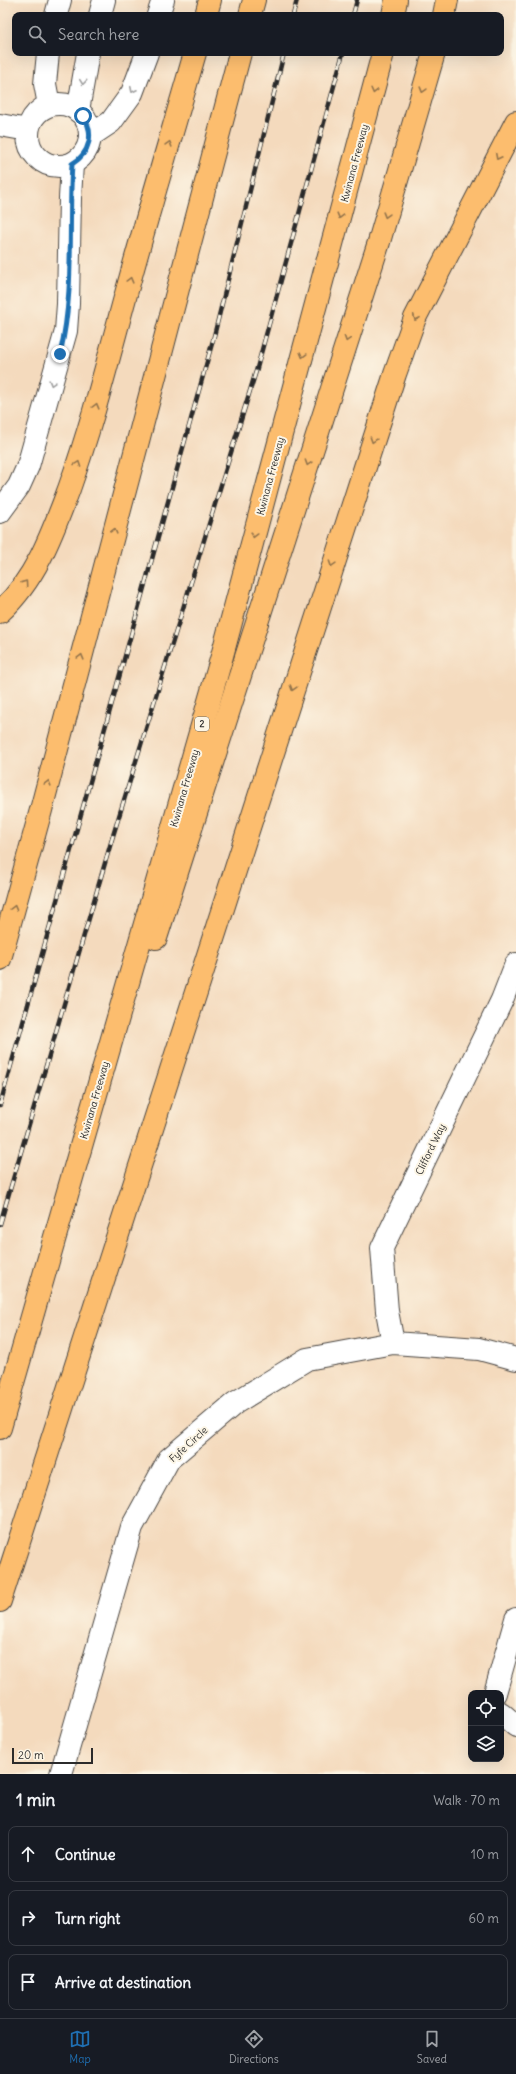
<!DOCTYPE html>
<html lang="en">
<head>
<meta charset="utf-8">
<style>
	body { margin:0; font-family:Delius,sans-serif; background:#20242c; color:#f1f3f6 }
	.controls { position:absolute; right:12px; bottom:12px; display:grid; overflow:hidden; border-radius:8px; box-shadow:0 4px 16px #0002 }
	.controls button { width:36px; height:36px; display:grid; place-items:center; padding:0; border:0; border-bottom:1px solid #363941; background:#171b24; color:#f1f3f6; font:20px sans-serif }
	.scale { position:absolute; left:12px; bottom:10px; width:81px; box-sizing:border-box; padding-left:4px; border:2px solid #2b2b2b; border-top:0; font-size:11px; line-height:14px; white-space:nowrap; color:#2b2b2b; -webkit-text-stroke:3px #fcf5e5; paint-order:stroke }
	.stop { position:absolute; width:12px; height:12px; margin:-9px; border:3px solid #1f6fb2; border-radius:50%; background:#fff }
	.stop.end { background:#1f6fb2; border-color:#fff; box-shadow:0 1px 4px #0008 }
	.list { margin:0; padding:0; list-style:none }
	h2 { display:flex; justify-content:space-between; align-items:center; height:52px; margin:0; padding:0 16px; font-size:17px }
	h2 small { font-size:13px; font-weight:400; color:#9ea1a6 }
	.list li { display:grid; grid-template-columns:26px 1fr auto; gap:12px; align-items:center; box-sizing:border-box; height:56px; margin:0 8px 8px; padding:0 8px; border:1px solid #363941; border-radius:8px }
	.list b { display:block; font-size:15px; white-space:nowrap }
	.list em { font-size:13px; font-style:normal; color:#9ea1a6 }
	.icon { flex:none; width:22px; height:22px; fill:none; stroke:currentColor; stroke-width:2; stroke-linecap:round; stroke-linejoin:round }
	.map { position:relative; flex:none; width:516px; height:1774px; overflow:hidden }
	.search { position:absolute; background:#171b24; box-shadow:0 4px 16px #0002; left:12px; right:12px; top:12px; height:44px; display:flex; align-items:center; gap:10px; box-sizing:border-box; padding:0 14px; border-radius:8px; color:#9ea1a6; font-size:15px }
	.sheet { height:244px; background:#171b24 }
	nav { display:flex; justify-content:space-around; align-items:center; box-sizing:border-box; height:56px; border-top:1px solid #363941; background:#171b24; font-size:11px; color:#9ea1a6 }
	nav a { display:grid; justify-items:center; gap:2px }
	nav .on { color:#1f6fb2 }
	.map>svg:first-child { display:block }
</style>
</head>
<body>
<div class="map">
<svg width="516" height="1774" viewBox="0 0 516 1774">
	<rect width="100%" height="100%" fill="#fcf5e5"/>
	<filter id="ink" filterUnits="userSpaceOnUse"><feTurbulence type="fractalNoise" baseFrequency=".025" numOctaves="2"/><feDisplacementMap in="SourceGraphic" scale="8" xChannelSelector="R" yChannelSelector="G"/><feConvolveMatrix kernelMatrix="1 2 1 2 8 2 1 2 1" color-interpolation-filters="sRGB"/></filter>
	<filter id="wash" filterUnits="userSpaceOnUse"><feTurbulence type="fractalNoise" baseFrequency=".012" numOctaves="4" result="noise"/><feDisplacementMap in="SourceGraphic" scale="16" xChannelSelector="R" yChannelSelector="G"/><feGaussianBlur stdDeviation="0.9" result="paint"/><feColorMatrix in="noise" values="0 0 0 0 0 0 0 0 0 0 0 0 0 0 0 0 0 1.4 0 .05"/><feComposite in="paint" operator="in"/></filter>
	<g filter="url(#wash)">
		<rect width="100%" height="100%" fill="#f4dabd"/>
	</g>
	<g filter="url(#ink)">
		<g fill="none" stroke-linecap="round" stroke-linejoin="round">
			<defs>
				<g id="minor">
					<path d="M56 15 60 0"/>
					<path d="M100 15 104 0"/>
					<path d="M158 15 163 0"/>
					<path d="M48 53 45 84 49 105"/>
					<circle cx="59" cy="135" r="31"/>
					<path d="M78 111 88 53"/>
					<path d="M0 125 28 130"/>
					<path d="M90 136 111 122 132 93 147 53"/>
					<path d="M0 512 19 486 28 466 66 331 68 304 70 198 72 164"/>
					<path d="M393 1343 387 1311 382 1248 502 1000 516 964"/>
					<path d="M495 1693 516 1619"/>
					<path d="M501 1713 516 1726"/>
					<path d="M61 1774 132 1527 169 1459 235 1403 307 1359 393 1343 479 1349 516 1359"/>
				</g>
				<g id="highway">
					<path d="M206 15 210 0"/>
					<path d="M250 15 254 0"/>
					<path d="M393 15 396 0"/>
					<path d="M444 15 447 0"/>
					<path d="M0 612C36 579 52 534 69 489 93 422 110 352 129 283 150 206 173 130 195 53"/>
					<path d="M156 938 379 242 434 53"/>
					<path d="M0 959 41 810 240 53"/>
					<path d="M0 1428 222 656 383 53"/>
					<path d="M0 1601 395 374 415 318 516 122"/>
				</g>
			</defs>
			<use href="#minor" stroke="#494541" stroke-width="24"/>
			<use href="#highway" stroke="#494541" stroke-width="24"/>
			<use href="#minor" stroke="#fff" stroke-width="22"/>
			<use href="#highway" stroke="#fcbd6e" stroke-width="22"/>
			<defs>
				<g id="rail">
					<path d="M293 15 297 0"/>
					<path d="M353 15 357 0"/>
					<path d="M0 1105 213 340 284 53"/>
					<path d="M0 1224 112 839 257 368 343 53"/>
				</g>
			</defs>
			<use href="#rail" stroke="#2b2b2b" stroke-width="4.5"/>
			<use href="#rail" stroke="#fcf5e5" stroke-width="3" stroke-dasharray="9" stroke-linecap="butt"/>
		</g>
		<defs><path id="oneway-chevron" d="M-2-3.5L2.5 0L-2 3.5" fill="none" stroke-width="1.6" stroke-linecap="round" stroke-linejoin="round"/></defs>
		<g stroke="#a0a0a0">
			<use href="#oneway-chevron" transform="translate(83 82) rotate(96)"/>
			<use href="#oneway-chevron" transform="translate(133 90) rotate(116)"/>
			<use href="#oneway-chevron" transform="translate(52 383) rotate(106)"/>
		</g>
		<g stroke="#94744c">
			<use href="#oneway-chevron" transform="translate(423 90) rotate(106)"/>
			<use href="#oneway-chevron" transform="translate(374 91) rotate(104)"/>
			<use href="#oneway-chevron" transform="translate(169 144) rotate(-74)"/>
			<use href="#oneway-chevron" transform="translate(498 157) rotate(117)"/>
			<use href="#oneway-chevron" transform="translate(386 215) rotate(106)"/>
			<use href="#oneway-chevron" transform="translate(340 216) rotate(105)"/>
			<use href="#oneway-chevron" transform="translate(130 280) rotate(-75)"/>
			<use href="#oneway-chevron" transform="translate(416 318) rotate(115)"/>
			<use href="#oneway-chevron" transform="translate(347 339) rotate(108)"/>
			<use href="#oneway-chevron" transform="translate(303 355) rotate(105)"/>
			<use href="#oneway-chevron" transform="translate(96 406) rotate(-75)"/>
			<use href="#oneway-chevron" transform="translate(373 440) rotate(108)"/>
			<use href="#oneway-chevron" transform="translate(308 463) rotate(108)"/>
			<use href="#oneway-chevron" transform="translate(78 464) rotate(-70)"/>
			<use href="#oneway-chevron" transform="translate(114 531) rotate(-75)"/>
			<use href="#oneway-chevron" transform="translate(254 535) rotate(105)"/>
			<use href="#oneway-chevron" transform="translate(332 564) rotate(108)"/>
			<use href="#oneway-chevron" transform="translate(25 583) rotate(-55)"/>
			<use href="#oneway-chevron" transform="translate(81 657) rotate(-75)"/>
			<use href="#oneway-chevron" transform="translate(293 688) rotate(107)"/>
			<use href="#oneway-chevron" transform="translate(48 783) rotate(-75)"/>
			<use href="#oneway-chevron" transform="translate(14 908) rotate(-75)"/>
		</g>
	</g>
	<g fill="none" stroke-linecap="round" stroke-linejoin="round" filter="url(#ink)">
		<path stroke="#1f6fb2" stroke-width="5" d="M60 354C75 292 68 227 72 164 90 153 95 133 83 116"/>
	</g>
	<g text-anchor="middle" stroke-width="4" stroke-linejoin="round" paint-order="stroke">
		<rect fill="#fcf5e5" stroke="#6a6863" stroke-width="1" x="195" y="717" width="14" height="14" rx="3"/>
		<g font-size="9" font-weight="bold" fill="#2b2b2b">
			<text x="202" y="727">2</text>
		</g>
		<g font-size="10" fill="#2b2b2b" stroke="#fcf5e5">
			<text transform="translate(354 163) rotate(-75)" y="4">Kwinana Freeway</text>
			<text transform="translate(270 476) rotate(-75)" y="4">Kwinana Freeway</text>
			<text transform="translate(184 788) rotate(-74)" y="4">Kwinana Freeway</text>
			<text transform="translate(94 1100) rotate(-74)" y="4">Kwinana Freeway</text>
			<text transform="translate(430 1149) rotate(-64)" y="4">Clifford Way</text>
			<text transform="translate(188 1444) rotate(-42)" y="4">Fyfe Circle</text>
		</g>
	</g>
</svg>
<div class="controls">
<button><svg class="icon" aria-label="locate" viewBox="0 0 24 24"><circle cx="12" cy="12" r="6"/><path d="M12 2v4M12 18v4M2 12h4M18 12h4"/></svg></button>
<button><svg class="icon" aria-label="layers" viewBox="0 0 24 24"><path d="M12 4l9 5-9 5-9-5zM3 14l9 5 9-5"/></svg></button>
</div>
<div class="scale">20 m</div>
<div class="stop" style="left:83px;top:116px"></div>
<div class="stop end" style="left:60px;top:354px"></div>
<div class="search"><svg class="icon" aria-label="search" viewBox="0 0 24 24"><circle cx="10" cy="10" r="6"/><path d="M15 15l6 6"/></svg>Search here</div>
</div>
<section class="sheet">
<h2>1 min<small>Walk · 70 m</small></h2>
<ul class="list">
<li><svg class="icon" aria-label="ahead" viewBox="0 0 24 24"><path d="M12 20V5M6 11l6-6 6 6"/></svg><div><b>Continue</b></div><em>10 m</em></li>
<li><svg class="icon" aria-label="right" viewBox="0 0 24 24"><path d="M7 20v-9h11M14 6l5 5-5 5"/></svg><div><b>Turn right</b></div><em>60 m</em></li>
<li><svg class="icon" aria-label="arrive" viewBox="0 0 24 24"><path d="M6 21V4h12l-3 4 3 4H6"/></svg><div><b>Arrive at destination</b></div></li>
</ul>
</section>
<nav>
<a class="on"><svg class="icon" aria-label="map" viewBox="0 0 24 24"><path d="M3 6l6-2 6 2 6-2v14l-6 2-6-2-6 2zM9 4v14M15 6v14"/></svg>Map</a>
<a><svg class="icon" aria-label="directions" viewBox="0 0 24 24"><path d="M12 3l9 9-9 9-9-9zM9 14v-3h6M13 9l2 2-2 2"/></svg>Directions</a>
<a><svg class="icon" aria-label="saved" viewBox="0 0 24 24"><path d="M7 4h10v16l-5-4-5 4z"/></svg>Saved</a>
</nav>
</body>
</html>
